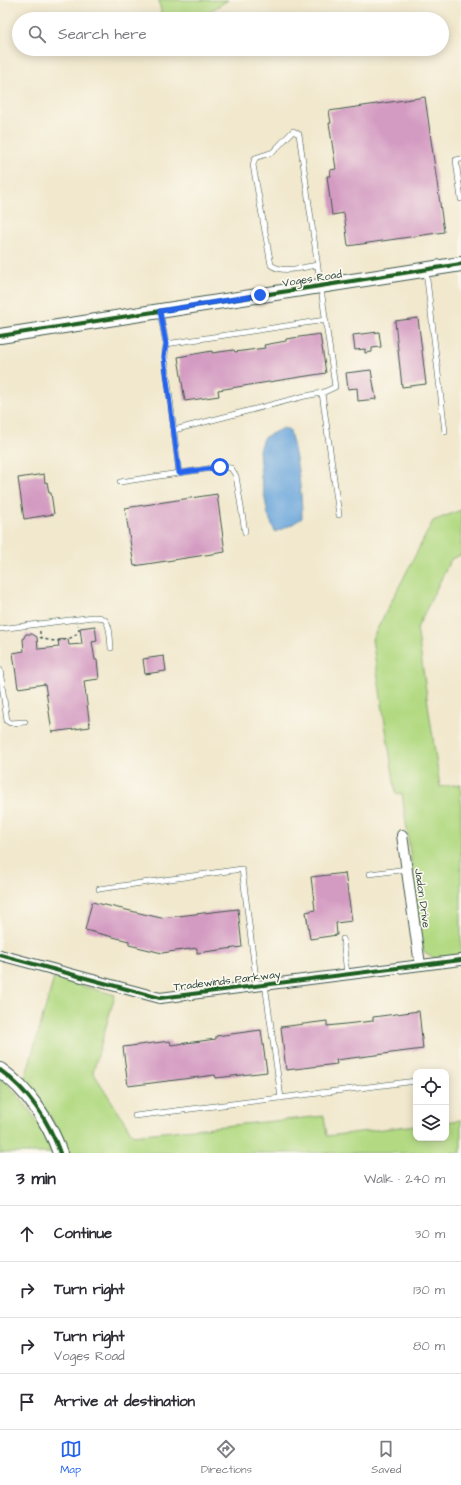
<!DOCTYPE html>
<html lang="en">
<head>
<meta charset="utf-8">
<style>
	body { margin:0; font-family:"Architects Daughter",sans-serif; background:#f7f7f7; color:#2b2b33 }
	.controls { position:absolute; right:12px; bottom:12px; display:grid; overflow:hidden; border-radius:8px; box-shadow:0 2px 10px #0003 }
	.controls button { width:36px; height:36px; display:grid; place-items:center; padding:0; border:0; border-bottom:1px solid #e1e1e2; background:#fff; color:#2b2b33; font:20px sans-serif }
	.stop { position:absolute; width:12px; height:12px; margin:-9px; border:3px solid #2563eb; border-radius:50%; background:#fff }
	.stop.end { background:#2563eb; border-color:#fff; box-shadow:0 1px 4px #0008 }
	.list { margin:0; padding:0; list-style:none }
	h2 { display:flex; justify-content:space-between; align-items:center; height:52px; margin:0; padding:0 16px; font-size:17px }
	h2 small { font-size:13px; font-weight:400; color:#7c7c81 }
	.list li { display:grid; grid-template-columns:26px 1fr auto; gap:12px; align-items:center; box-sizing:border-box; height:56px; padding:0 16px; border-top:1px solid #e1e1e2 }
	.list b { display:block; font-size:15px; white-space:nowrap }
	.list p { margin:0; font-size:13px; white-space:nowrap; color:#7c7c81 }
	.list em { font-size:13px; font-style:normal; color:#7c7c81 }
	.icon { flex:none; width:22px; height:22px; fill:none; stroke:currentColor; stroke-width:2; stroke-linecap:round; stroke-linejoin:round }
	.map { position:relative; flex:none; width:461px; height:1153px; overflow:hidden }
	.search { position:absolute; background:#fff; box-shadow:0 2px 10px #0003; left:12px; right:12px; top:12px; height:44px; display:flex; align-items:center; gap:10px; box-sizing:border-box; padding:0 14px; border-radius:22px; color:#7c7c81; font-size:15px }
	.sheet { height:276px; background:#fff }
	nav { display:flex; justify-content:space-around; align-items:center; box-sizing:border-box; height:56px; border-top:1px solid #e1e1e2; background:#fff; font-size:11px; color:#7c7c81 }
	nav a { display:grid; justify-items:center; gap:2px }
	nav .on { color:#2563eb }
	.map>svg:first-child { display:block }
</style>
</head>
<body>
<div class="map">
<svg width="461" height="1153" viewBox="0 0 461 1153">
	<rect width="100%" height="100%" fill="#fbf7ec"/>
	<filter id="ink" filterUnits="userSpaceOnUse"><feTurbulence type="fractalNoise" baseFrequency=".025" numOctaves="2"/><feDisplacementMap in="SourceGraphic" scale="8" xChannelSelector="R" yChannelSelector="G"/><feConvolveMatrix kernelMatrix="1 2 1 2 8 2 1 2 1" color-interpolation-filters="sRGB"/></filter>
	<filter id="wash" filterUnits="userSpaceOnUse"><feTurbulence type="fractalNoise" baseFrequency=".012" numOctaves="4" result="noise"/><feDisplacementMap in="SourceGraphic" scale="16" xChannelSelector="R" yChannelSelector="G"/><feGaussianBlur stdDeviation="0.9" result="paint"/><feColorMatrix in="noise" values="0 0 0 0 0 0 0 0 0 0 0 0 0 0 0 0 0 1.4 0 .05"/><feComposite in="paint" operator="in"/></filter>
	<g filter="url(#wash)">
		<rect width="100%" height="100%" fill="#f1e8cd"/>
		<g fill="#b3da83" stroke="#698c5c">
			<path d="M159 0H228L198 19H162Z"/>
			<path d="M461 510V555L451 559 417 628 440 787 461 784V955L434 958 426 954 423 950 402 793 396 794 372 639 433 521Z"/>
			<path d="M54 978 115 995 93 1072 133 1135 324 1116 327 1136 416 1125V1138H446V1122L461 1120V1153H68C57 1126 44 1103 24 1082Z"/>
			<path d="M0 1077C26 1103 38 1119 53 1153H0Z"/>
		</g>
		<path fill="#6ba6db" stroke="#457288" d="M283 428 290 431C297 460 302 489 302 518L291 525 275 532 268 515 261 478 259 450 263 438Z"/>
		<g id="blocks">
			<g fill="#d49bc2">
				<path d="M425 97 444 232 348 246 344 213 332 215 327 176H331L330 170 336 169 329 123H331L329 111Z"/>
				<path d="M418 318 426 384 402 387 395 321Z"/>
				<path d="M379 332 381 347 372 348V352L365 353V349L355 350 353 335Z"/>
				<path d="M320 334 326 373 218 390 219 396 185 401 178 357 212 351V353L234 350 235 352 265 348 264 345 286 341V339Z"/>
				<path d="M371 370 376 399 358 401 357 388 348 389 346 373Z"/>
				<path d="M44 474 45 483 47 482 49 493H51L54 514 24 519 18 478Z"/>
				<path d="M217 494 225 552 134 566 125 508Z"/>
				<path d="M95 626 97 641 92 642 95 660H97L99 679 84 681 90 727 52 732 45 684 18 688 13 653 24 651 23 639 26 634H32L37 637 38 649 59 647 58 640 68 639 69 645 82 644 80 628Z"/>
				<path d="M164 656 166 671 145 674 143 659Z"/>
				<path d="M345 873 352 921 336 923 337 935 310 939 306 912 315 910 311 877Z"/>
				<path d="M92 902 161 918 238 909 242 947 197 953V948L162 953 129 945V941L85 930Z"/>
				<path d="M419 1011 423 1049 336 1060 337 1064 286 1070 281 1027 327 1021V1026L373 1021V1017Z"/>
				<path d="M261 1030 267 1072 216 1078 215 1075 128 1086 123 1047 170 1041 171 1045 216 1039V1036Z"/>
			</g>
		</g>
	</g>
	<g filter="url(#ink)">
		<use href="#blocks" fill-opacity="0" stroke="#3e574b" stroke-width="1"/>
		<g fill="none" stroke-linecap="round" stroke-linejoin="round">
			<defs>
				<g id="lane">
					<path d="M461 159 456 160 461 199"/>
					<path d="M426 271 445 432"/>
					<path d="M160 312 166 344 165 357 179 473 220 467 231 468 236 476 245 532"/>
					<path d="M166 344 325 320"/>
					<path d="M322 393 339 515"/>
					<path d="M174 430 305 396 322 393 335 387 299 134 293 131 273 152 255 158 253 165 271 265C283 274 303 267 317 265"/>
					<path d="M120 482 179 473"/>
					<path d="M0 629 93 617C96 617 100 617 102 618 111 621 110 640 111 648"/>
					<path d="M0 670 7 721 10 723 25 722"/>
					<path d="M370 874 407 869"/>
					<path d="M99 889 242 869 257 986"/>
					<path d="M343 939 347 974"/>
					<path d="M265 984 281 1098"/>
					<path d="M135 1116 416 1081"/>
				</g>
				<g id="street">
					<path d="M402 835 420 965"/>
					<path d="M0 955 160 998 461 960"/>
				</g>
				<g id="secondary">
					<path d="M0 336 461 264"/>
					<path d="M0 1070C28 1090 49 1121 60 1153"/>
				</g>
			</defs>
			<use href="#lane" stroke="#3e574b" stroke-width="6"/>
			<use href="#street" stroke="#3e574b" stroke-width="12"/>
			<use href="#secondary" stroke="#3e574b" stroke-width="16"/>
			<path stroke="#3e574b" stroke-width="1.5" stroke-dasharray="3 3" stroke-linecap="butt" d="M40 631V637C48 642 64 642 72 637 75 636 77 633 79 630L78 625"/>
			<use href="#lane" stroke="#fff" stroke-width="5"/>
			<use href="#street" stroke="#fff" stroke-width="10"/>
			<use href="#secondary" stroke="#fff" stroke-width="14"/>
			<defs>
				<g id="cycleway">
					<path d="M0 336 461 264"/>
					<path d="M0 955 160 998 461 960"/>
					<path d="M0 1070C28 1090 49 1121 60 1153"/>
				</g>
			</defs>
			<use href="#cycleway" stroke="#fbf7ec" stroke-width="6"/>
			<use href="#cycleway" stroke="#1b5e20" stroke-width="4"/>
		</g>
	</g>
	<g fill="none" stroke-linecap="round" stroke-linejoin="round" filter="url(#ink)">
		<path stroke="#2563eb" stroke-width="5" d="M220 467 179 473 164 357 166 344 160 311 260 295"/>
	</g>
	<g text-anchor="middle" stroke-width="3.5" stroke-linejoin="round" paint-order="stroke">
		<g font-size="11" fill="#1f3d34" stroke="#fbf7ec">
			<text transform="translate(312 278) rotate(-9)" y="4">Voges Road</text>
			<text transform="translate(423 898) rotate(82)" y="4">Jadon Drive</text>
			<text transform="translate(227 980) rotate(-7)" y="4">Tradewinds Parkway</text>
		</g>
	</g>
</svg>
<div class="controls">
<button><svg class="icon" aria-label="locate" viewBox="0 0 24 24"><circle cx="12" cy="12" r="6"/><path d="M12 2v4M12 18v4M2 12h4M18 12h4"/></svg></button>
<button><svg class="icon" aria-label="layers" viewBox="0 0 24 24"><path d="M12 4l9 5-9 5-9-5zM3 14l9 5 9-5"/></svg></button>
</div>
<div class="stop" style="left:220px;top:467px"></div>
<div class="stop end" style="left:260px;top:295px"></div>
<div class="search"><svg class="icon" aria-label="search" viewBox="0 0 24 24"><circle cx="10" cy="10" r="6"/><path d="M15 15l6 6"/></svg>Search here</div>
</div>
<section class="sheet">
<h2>3 min<small>Walk · 240 m</small></h2>
<ul class="list">
<li><svg class="icon" aria-label="ahead" viewBox="0 0 24 24"><path d="M12 20V5M6 11l6-6 6 6"/></svg><div><b>Continue</b></div><em>30 m</em></li>
<li><svg class="icon" aria-label="right" viewBox="0 0 24 24"><path d="M7 20v-9h11M14 6l5 5-5 5"/></svg><div><b>Turn right</b></div><em>130 m</em></li>
<li><svg class="icon" aria-label="right" viewBox="0 0 24 24"><path d="M7 20v-9h11M14 6l5 5-5 5"/></svg><div><b>Turn right</b><p>Voges Road</p></div><em>80 m</em></li>
<li><svg class="icon" aria-label="arrive" viewBox="0 0 24 24"><path d="M6 21V4h12l-3 4 3 4H6"/></svg><div><b>Arrive at destination</b></div></li>
</ul>
</section>
<nav>
<a class="on"><svg class="icon" aria-label="map" viewBox="0 0 24 24"><path d="M3 6l6-2 6 2 6-2v14l-6 2-6-2-6 2zM9 4v14M15 6v14"/></svg>Map</a>
<a><svg class="icon" aria-label="directions" viewBox="0 0 24 24"><path d="M12 3l9 9-9 9-9-9zM9 14v-3h6M13 9l2 2-2 2"/></svg>Directions</a>
<a><svg class="icon" aria-label="saved" viewBox="0 0 24 24"><path d="M7 4h10v16l-5-4-5 4z"/></svg>Saved</a>
</nav>
</body>
</html>
